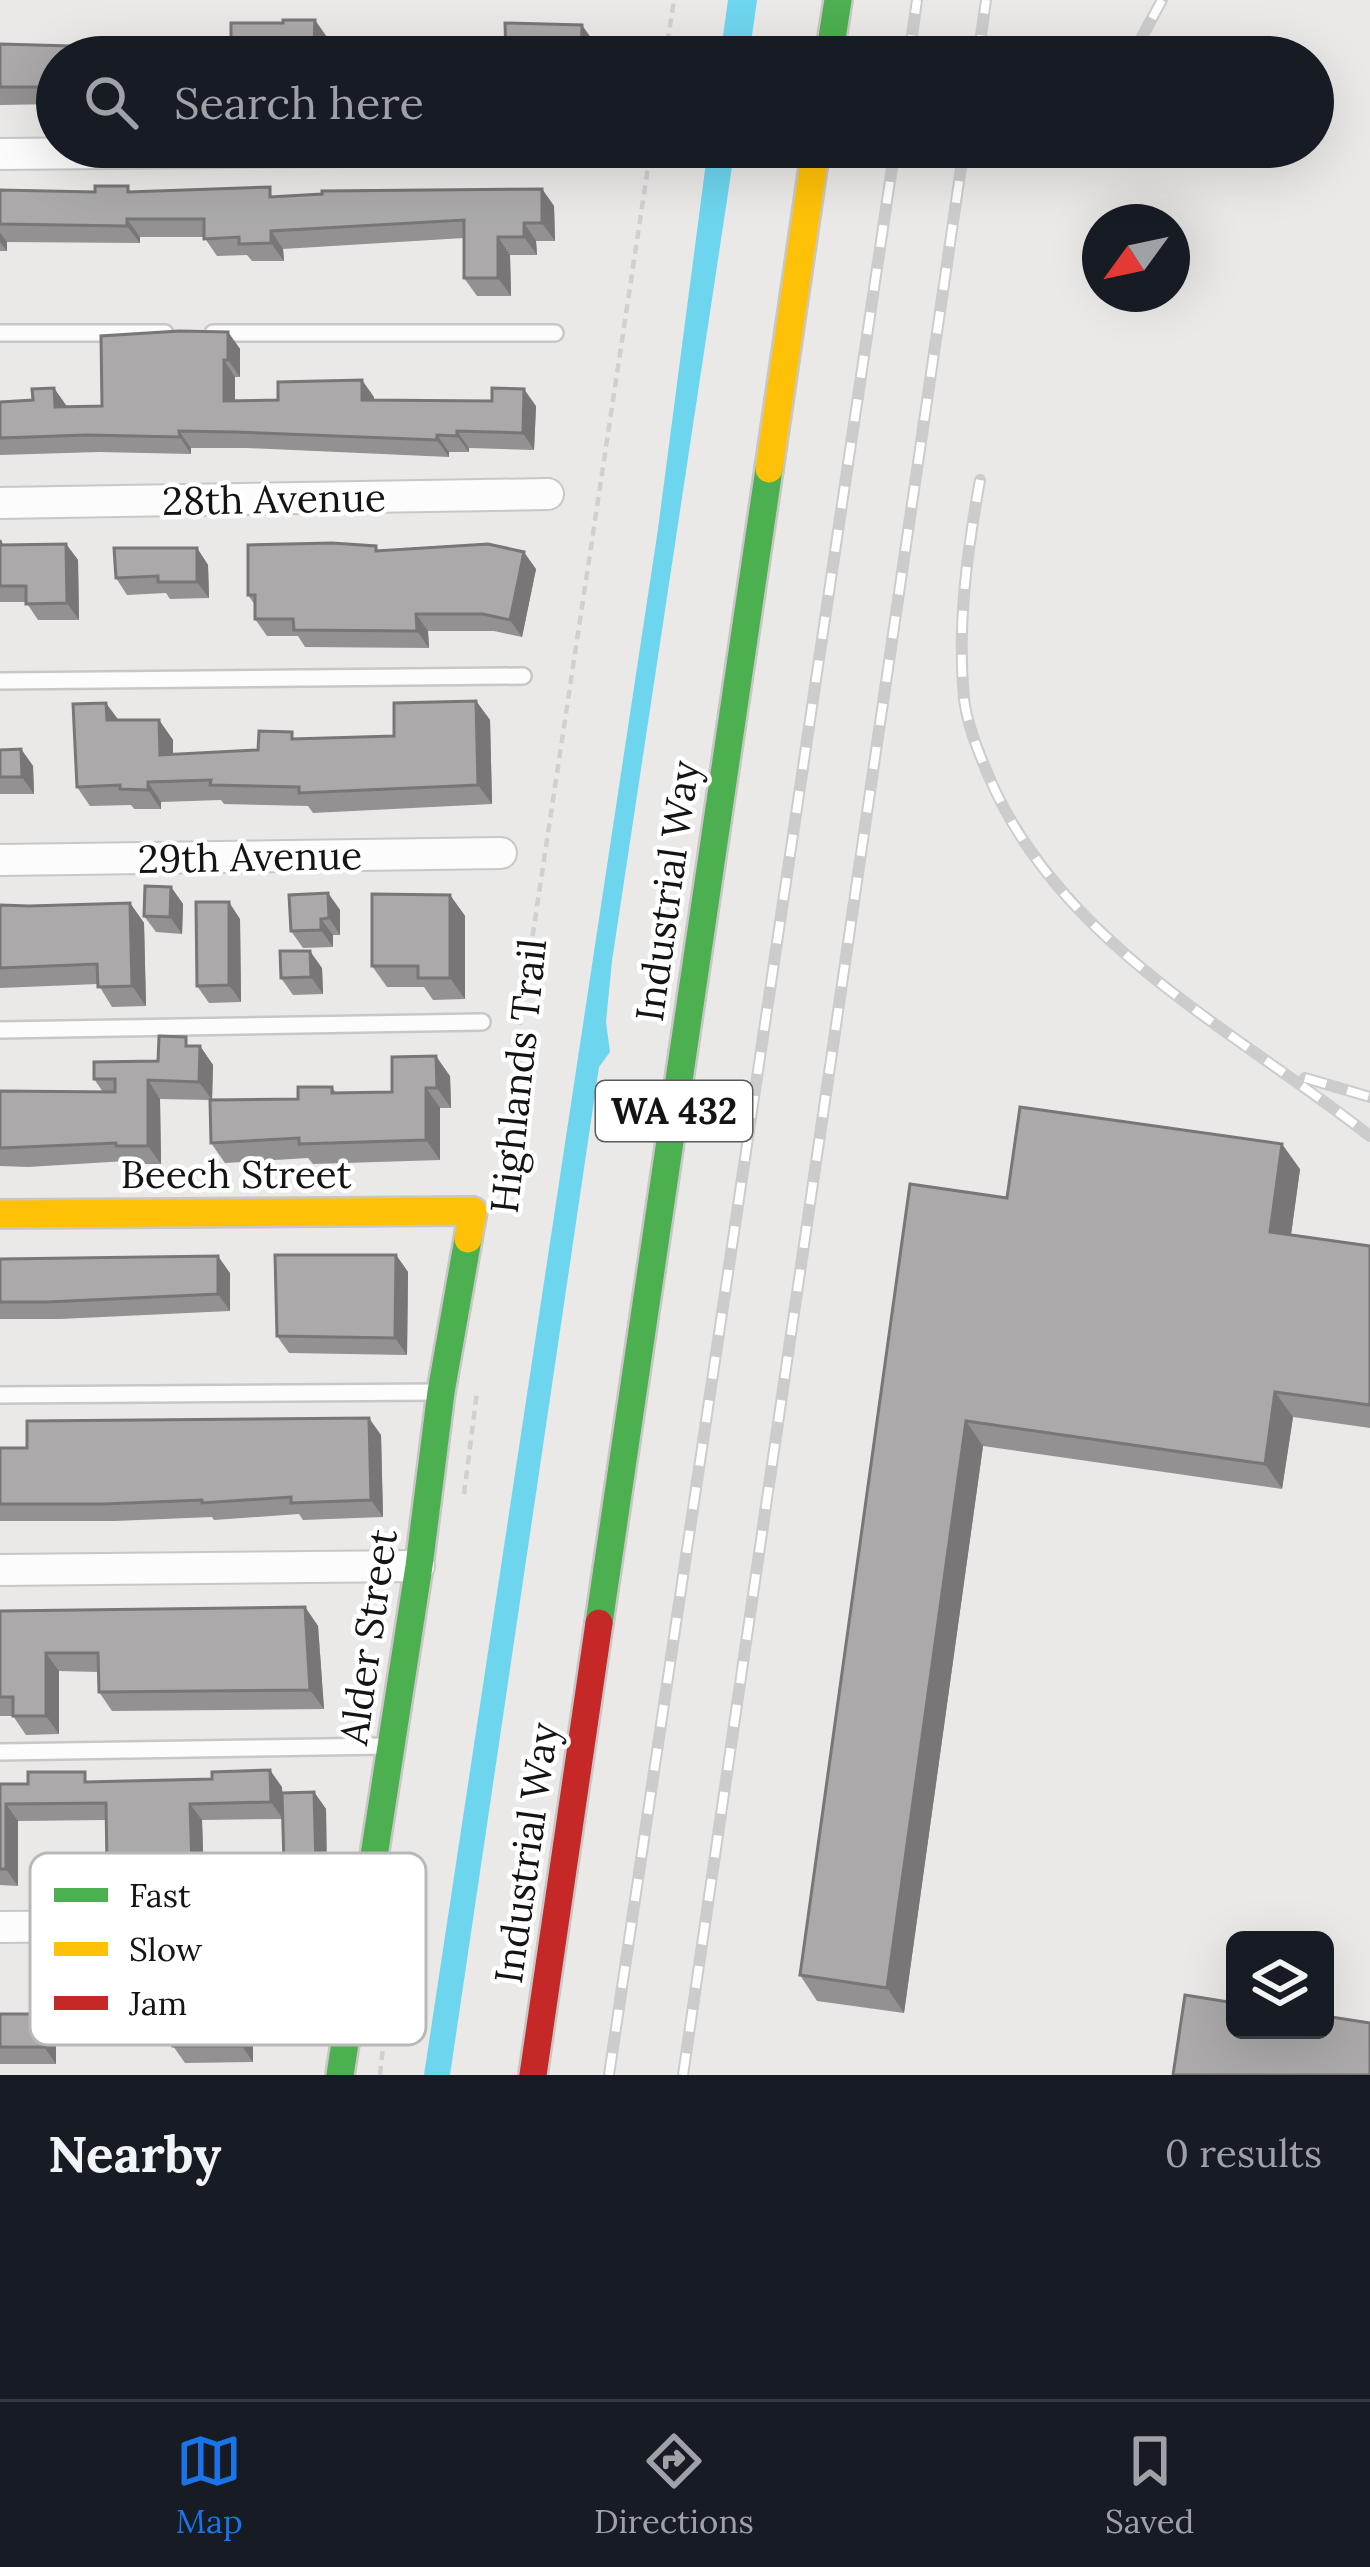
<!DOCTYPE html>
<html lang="en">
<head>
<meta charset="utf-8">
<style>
	body { margin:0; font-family:Lora,serif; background:#20242c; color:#f1f3f6 }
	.controls { position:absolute; right:36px; bottom:36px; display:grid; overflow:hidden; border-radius:18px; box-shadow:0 12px 48px #0002 }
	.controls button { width:108px; height:108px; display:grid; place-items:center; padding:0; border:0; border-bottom:3px solid #363941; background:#171b24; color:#f1f3f6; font:60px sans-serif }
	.compass { position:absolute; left:1082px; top:204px; width:108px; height:108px; border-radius:50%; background:#171b24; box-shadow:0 12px 48px #0002; rotate:237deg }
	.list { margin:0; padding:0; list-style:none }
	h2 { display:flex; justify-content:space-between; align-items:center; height:156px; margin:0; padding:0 48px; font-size:51px }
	h2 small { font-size:39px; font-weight:400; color:#9ea1a6 }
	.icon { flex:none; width:66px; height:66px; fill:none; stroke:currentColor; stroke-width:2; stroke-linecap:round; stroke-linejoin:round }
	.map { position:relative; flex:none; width:1370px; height:2075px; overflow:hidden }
	.search { position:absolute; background:#171b24; box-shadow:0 12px 48px #0002; left:36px; right:36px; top:36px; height:132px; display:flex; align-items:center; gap:30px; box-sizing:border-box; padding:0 42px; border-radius:66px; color:#9ea1a6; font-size:45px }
	.sheet { height:324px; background:#171b24 }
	nav { display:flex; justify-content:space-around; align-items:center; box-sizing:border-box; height:168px; border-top:3px solid #363941; background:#171b24; font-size:33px; color:#9ea1a6 }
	nav a { display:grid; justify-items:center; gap:6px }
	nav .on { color:#1a73e8 }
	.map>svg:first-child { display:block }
</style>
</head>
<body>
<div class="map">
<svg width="1370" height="2075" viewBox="0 0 1370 2075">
	<rect width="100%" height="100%" fill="#ebe9e8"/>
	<g fill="#6ed5ee">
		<path d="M728 0H757L749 57H720Z"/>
		<path d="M708 147H735L612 961 606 1022 610 1052 599 1067 450 2075H424L658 529Z"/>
	</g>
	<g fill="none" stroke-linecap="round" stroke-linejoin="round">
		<defs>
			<g id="lane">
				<path d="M0 333H165"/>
				<path d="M213 333H555"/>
				<path d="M0 681 523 676"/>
				<path d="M0 1030 482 1022"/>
				<path d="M0 1395 438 1392"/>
				<path d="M0 1752 387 1746"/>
			</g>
			<g id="street">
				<path d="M0 154 597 149"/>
				<path d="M0 503 548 494"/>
				<path d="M0 860 501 853"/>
				<path d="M0 1570 419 1566"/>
				<path d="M0 1927 363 1924"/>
			</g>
			<g id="fast">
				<path d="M829 57 838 0"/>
				<path d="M599 1623 769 469"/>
				<path d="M340 2075 419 1566 441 1392 468 1239"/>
			</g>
			<g id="slow">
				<path d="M769 469 816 147"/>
				<path d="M0 1214 473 1211 468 1239"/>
			</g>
			<path id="jam" d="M533 2075 599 1623"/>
		</defs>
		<use href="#lane" stroke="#c8c7c6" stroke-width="20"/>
		<use href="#street" stroke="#c8c7c6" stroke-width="34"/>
		<use href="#fast" stroke="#c8c7c6" stroke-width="32"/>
		<use href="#slow" stroke="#c8c7c6" stroke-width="32"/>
		<use href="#jam" stroke="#c8c7c6" stroke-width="32"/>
		<g stroke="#d1d0d0" stroke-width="4.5" stroke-dasharray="9 6" stroke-linecap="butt">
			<path d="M665 57 674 0"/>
			<path d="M507 1204 519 1141 520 1020 651 147"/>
			<path d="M464 1494 477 1392"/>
			<path d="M380 2075 389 1991"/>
		</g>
		<use href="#lane" stroke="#fcfcfc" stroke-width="15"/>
		<use href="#street" stroke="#fcfcfc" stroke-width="30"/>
		<use href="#fast" stroke="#4caf50" stroke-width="27"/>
		<use href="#slow" stroke="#ffc107" stroke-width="27"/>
		<use href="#jam" stroke="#c62828" stroke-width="27"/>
		<defs>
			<g id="rail">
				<path d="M909 57 917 0"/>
				<path d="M978 57 986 0"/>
				<path d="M1131 57 1162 0"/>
				<path d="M980 480C967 553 957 625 964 699 967 725 979 753 989 777 1061 944 1233 1029 1370 1136"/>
				<path d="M1305 1078 1370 1097"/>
				<path d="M609 2075 895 147"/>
				<path d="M683 2075 964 147"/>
			</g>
		</defs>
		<use href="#rail" stroke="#cdcccc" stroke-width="12"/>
		<use href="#rail" stroke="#fff" stroke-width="8" stroke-dasharray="22" stroke-linecap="butt"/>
	</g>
	<g fill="#939191">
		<path d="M0 44 57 57V104L0 105Z"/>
		<path d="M542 189 554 206 555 241H536L537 255H510L511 296H477L464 278V238L283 249 284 261H252L247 255 217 256 204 237H140V243L7 242V251H0V190L276 196Z"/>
		<path d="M228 332 240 349V377H235V401L374 397V400L536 406 534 450 469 448V452H449V457L247 448H191V454L99 452 0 455V402L66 405V406H102Z"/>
		<path d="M0 540 4 545 66 544 78 560 79 620H38L26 602H0Z"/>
		<path d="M197 548 208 565 209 598 170 599 166 593 127 595 116 578Z"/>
		<path d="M380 551 536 569 522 637 494 631H428L429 648 305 647 298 636H267L255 619V605L248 595Z"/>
		<path d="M476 701 490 720 492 804 313 813 308 806 224 804 221 800 161 802V809H134L131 805 90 806 77 787 118 720H159L173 740V754L258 750 297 739 394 736Z"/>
		<path d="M21 749 33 766 34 794H0V750Z"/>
		<path d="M171 887 183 904 182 934 156 932 144 916Z"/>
		<path d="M328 893 340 910V935H333V947L303 948 291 931Z"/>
		<path d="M450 895 465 916V999L433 1000 424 987H387L372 966Z"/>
		<path d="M130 903 144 923 146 1006 112 1007 98 984 0 988V905L29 906Z"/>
		<path d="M240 919 241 1002 209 1003 197 986Z"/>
		<path d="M322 968 323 994 293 995 281 978Z"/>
		<path d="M193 1046H200L213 1065 212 1100 160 1099 161 1164H129L126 1161 28 1167 0 1166V1091L103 1092 94 1079 158 1061Z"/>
		<path d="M450 1076 451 1108H440V1160L313 1164 308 1158 225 1163 211 1143 298 1099 332 1087 336 1093 392 1092Z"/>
		<path d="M1300 1169 1291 1234 1370 1246V1428L1293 1417 1282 1489 983 1446 904 2013 817 2001 800 1975 1007 1198Z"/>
		<path d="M396 1255 408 1272 407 1355 289 1353 277 1336Z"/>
		<path d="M0 1259 230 1273V1311L60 1319H0Z"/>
		<path d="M381 1435 383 1517 303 1520 299 1514 214 1520 212 1517 115 1521H0V1448Z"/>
		<path d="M305 1607 318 1626 324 1709 112 1711 99 1692 98 1672 59 1671V1734L26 1735 13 1716H0V1611Z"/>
		<path d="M92 1782 282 1787 283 1819 202 1820 204 1883H119L107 1866 106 1820 18 1821V1886L0 1885V1784Z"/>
		<path d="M314 1792 326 1809 327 1881H295L284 1864Z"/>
		<path d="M291 1951 303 1968 304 2040H271L259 2024Z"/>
		<path d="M154 1954 165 1971 168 2040 73 2042 61 2025Z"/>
		<path d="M241 2012 253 2029V2062L185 2063 173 2046Z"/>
		<path d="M0 2014H44L56 2031V2064H0Z"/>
	</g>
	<g fill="#787676">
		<path d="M315 20 327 37 326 57 314 43Z"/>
		<path d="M582 25 594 42 593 57H581Z"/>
		<path d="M454 44 462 57H453Z"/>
		<path d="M542 189 554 206 555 241 542 223Z"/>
		<path d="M127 219 140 237V243L127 226Z"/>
		<path d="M524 223 536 241 537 255 524 237Z"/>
		<path d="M271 231 283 249 284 261 271 243Z"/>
		<path d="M0 233 7 242V251L0 242Z"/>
		<path d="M498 237 510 255 511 296 498 278Z"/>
		<path d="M228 332 240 349V377L228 360Z"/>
		<path d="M224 360 235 377V418L224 401Z"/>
		<path d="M362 380 374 397V417L362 400Z"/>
		<path d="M54 388 66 405V423L55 407Z"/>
		<path d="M524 389 536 406 534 450 523 433Z"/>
		<path d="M179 431 191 448V454L180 437Z"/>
		<path d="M457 431 469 448V452L457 436Z"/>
		<path d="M437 435 449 452V457L437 440Z"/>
		<path d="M66 544 78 560 79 620 67 603Z"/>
		<path d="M197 548 208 565 209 598 197 582Z"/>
		<path d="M524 552 536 569 522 637 510 620Z"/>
		<path d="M416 614 428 631 429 648 417 631Z"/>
		<path d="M476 701 490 720 492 804 478 785Z"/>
		<path d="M106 703 120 722 107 720Z"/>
		<path d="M159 720 173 740V774L160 755Z"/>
		<path d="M21 749 33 766 34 794 22 777Z"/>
		<path d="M148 782 161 802V809L148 790Z"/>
		<path d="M171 887 183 904 182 934 170 917Z"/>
		<path d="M328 893 340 910V935L329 918Z"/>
		<path d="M450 895 465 916V999L450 978Z"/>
		<path d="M229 902 240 919 241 1002 229 985Z"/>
		<path d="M130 903 144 923 146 1006 132 986Z"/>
		<path d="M321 919 333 935V947L321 930Z"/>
		<path d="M310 951 322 968 323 994 311 977Z"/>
		<path d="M200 1046 213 1065 212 1100 199 1082Z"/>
		<path d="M436 1056 450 1076 451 1108 437 1088Z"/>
		<path d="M148 1080 160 1099 161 1164 148 1146Z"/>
		<path d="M426 1088 440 1108V1160L426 1140Z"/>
		<path d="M1282 1144 1300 1169 1288 1257 1270 1232Z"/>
		<path d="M396 1255 408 1272 407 1355 395 1338Z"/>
		<path d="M218 1256 230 1273V1311L218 1294Z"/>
		<path d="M1275 1392 1293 1417 1282 1489 1265 1464Z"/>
		<path d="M369 1418 381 1435 383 1517 371 1500Z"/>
		<path d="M966 1421 983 1446 904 2013 887 1988Z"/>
		<path d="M305 1607 318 1626 324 1709 310 1690Z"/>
		<path d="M46 1653 59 1671V1734L46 1716Z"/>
		<path d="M270 1770 282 1787 283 1819 271 1802Z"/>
		<path d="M314 1792 326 1809 327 1881 316 1864Z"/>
		<path d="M6 1804 18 1821V1886L6 1869Z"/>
		<path d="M190 1804 202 1820 204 1883 192 1866Z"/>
		<path d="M291 1951 303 1968 304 2040 292 2023Z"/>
		<path d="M154 1954 165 1971 168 2040 156 2023Z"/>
		<path d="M241 2012 253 2029V2062L242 2046Z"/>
		<path d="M44 2014 56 2031V2064L44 2047Z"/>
	</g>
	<g fill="#aba9a9" stroke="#787676" stroke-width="3">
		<path d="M283 20H315L314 43 454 44 453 57H91L183 54V46L231 44V23H283Z"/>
		<path d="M505 23 582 25 581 57H506Z"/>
		<path d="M0 44 71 46 72 56 81 57H57V90L44 87H0Z"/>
		<path d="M95 186H128V192L270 187V197L322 194V191L542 189V223H524V237H498V278H464V220L271 231V243L239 244V237L204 239V219H127V226L0 224V190L95 192Z"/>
		<path d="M179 331 228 332V360H224V401L278 400V382L362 380V400L492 401V388L524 389 523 433 457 431V436L437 435V440L235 432 179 431 180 437 87 435 0 438V402L33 400 32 389 54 388 55 407 102 406 101 336Z"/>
		<path d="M0 540 1 545 66 544 67 603 26 604V586H0Z"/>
		<path d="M332 543 376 546V551L488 544 524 552 510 620 483 614H416L417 631 294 630 293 619H255V595H248V545Z"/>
		<path d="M114 548H197V582H158V576L116 578Z"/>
		<path d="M476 701 478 785 299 793V787L210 785 211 780 148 782V790L120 789V785L77 787 73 704 106 703 107 720H159L160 755 258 750 259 731 292 732V739L394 736V703Z"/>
		<path d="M21 749 22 777H0V750Z"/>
		<path d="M145 886 171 887 170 917 144 916Z"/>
		<path d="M328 893 329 918 321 919V930L291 931 289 895Z"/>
		<path d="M372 894 450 895V978H418V966H372Z"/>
		<path d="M196 902H229V985L197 986Z"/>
		<path d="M130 903 132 986 98 987 97 964 0 968V905L29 906Z"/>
		<path d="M280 951H310L311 977 281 978Z"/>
		<path d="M159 1036 186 1037V1046H200L199 1082 148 1080V1146H116V1143L0 1148V1091L115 1092V1079H94V1062L158 1061Z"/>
		<path d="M436 1056 437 1088H426V1140L299 1144V1138L211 1143 210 1100 298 1099V1087H332V1093L392 1092V1057Z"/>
		<path d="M1020 1107 1282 1144 1270 1232 1370 1246V1405L1275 1392 1265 1464 966 1421 887 1988 800 1975 910 1184 1007 1198Z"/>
		<path d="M275 1255H396L395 1338 277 1336Z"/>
		<path d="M218 1256V1294L48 1302H0V1259Z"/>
		<path d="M369 1418 371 1500 291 1503V1497L202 1503V1500L103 1504H0V1448H27V1421Z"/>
		<path d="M305 1607 310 1690 99 1692 98 1653H46V1716H13V1697H0V1611Z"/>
		<path d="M270 1770 271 1802 190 1804 192 1866H107L106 1803 6 1804V1869H0V1784H28V1772H85V1782L212 1779V1772Z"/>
		<path d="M314 1792 316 1864H284L282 1793Z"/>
		<path d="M1185 1995 1235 2003V2030H1325V2016L1370 2023V2075H1173Z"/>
		<path d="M173 2012H241L242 2046H173Z"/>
		<rect x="0" y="2014" width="44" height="33"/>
	</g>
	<g text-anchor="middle" stroke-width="9" stroke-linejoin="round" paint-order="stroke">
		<rect fill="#fff" stroke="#5b5a5a" stroke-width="3" x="596" y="1081" width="156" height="60" rx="9"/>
		<g font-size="36" font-weight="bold" fill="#151414">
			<text x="674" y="1124">WA 432</text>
		</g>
		<g font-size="39" fill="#151414" stroke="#fff">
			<text transform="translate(274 499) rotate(-1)" y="14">28th Avenue</text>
			<text transform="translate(250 857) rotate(-1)" y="14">29th Avenue</text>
			<text transform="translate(667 891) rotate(-82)" y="14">Industrial Way</text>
			<text transform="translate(518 1076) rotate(-84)" y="14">Highlands Trail</text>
			<text x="236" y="1188">Beech Street</text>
			<text transform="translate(368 1637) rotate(-82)" y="14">Alder Street</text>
			<text transform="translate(526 1853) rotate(-82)" y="14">Industrial Way</text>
		</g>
	</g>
	<rect x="30" y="1853" width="396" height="192" rx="18" fill="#fff" stroke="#b9b8b8" stroke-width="3"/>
	<rect x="54" y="1888" width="54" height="14" fill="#4caf50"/>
	<rect x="54" y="1942" width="54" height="14" fill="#ffc107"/>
	<rect x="54" y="1996" width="54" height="14" fill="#c62828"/>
	<g font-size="33" fill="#151414">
		<text x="129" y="1907">Fast</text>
		<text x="129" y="1961">Slow</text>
		<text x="129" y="2015">Jam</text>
	</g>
</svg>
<div class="controls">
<button><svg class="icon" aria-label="layers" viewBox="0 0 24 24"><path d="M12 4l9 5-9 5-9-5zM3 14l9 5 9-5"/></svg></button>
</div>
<svg class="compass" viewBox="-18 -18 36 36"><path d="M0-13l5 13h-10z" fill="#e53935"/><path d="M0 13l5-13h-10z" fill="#9ea1a6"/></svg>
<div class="search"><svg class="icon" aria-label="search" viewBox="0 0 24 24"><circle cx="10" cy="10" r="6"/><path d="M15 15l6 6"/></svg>Search here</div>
</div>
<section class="sheet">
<h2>Nearby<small>0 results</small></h2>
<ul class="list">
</ul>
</section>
<nav>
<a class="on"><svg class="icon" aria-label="map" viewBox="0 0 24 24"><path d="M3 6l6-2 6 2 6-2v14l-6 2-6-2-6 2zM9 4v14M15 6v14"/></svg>Map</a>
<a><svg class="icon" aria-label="directions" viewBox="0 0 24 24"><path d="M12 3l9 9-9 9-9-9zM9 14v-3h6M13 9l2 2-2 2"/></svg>Directions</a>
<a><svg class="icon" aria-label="saved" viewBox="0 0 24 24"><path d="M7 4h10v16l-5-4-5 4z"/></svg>Saved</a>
</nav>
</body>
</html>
